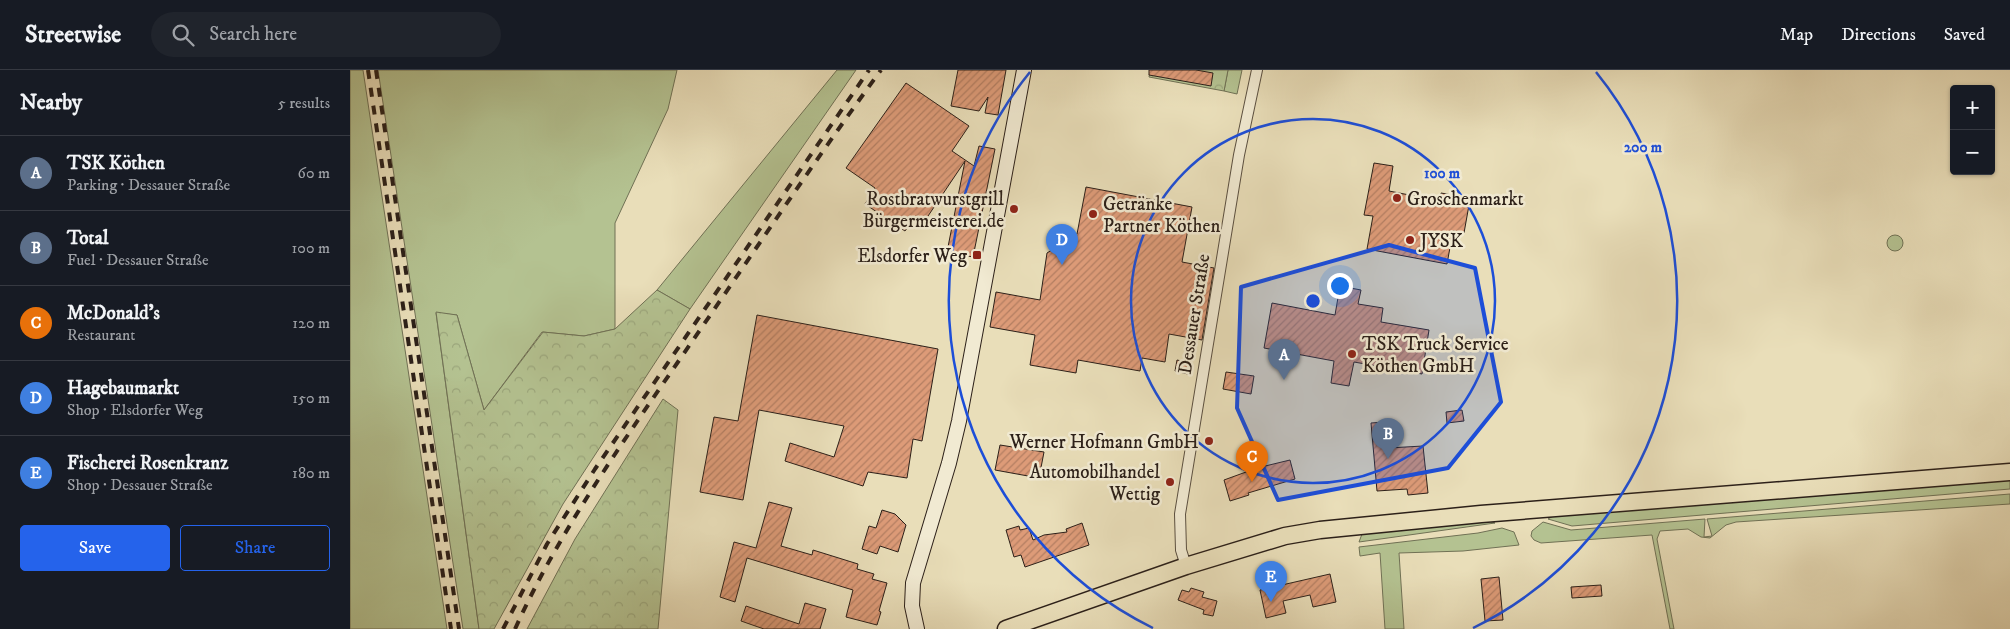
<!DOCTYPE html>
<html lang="en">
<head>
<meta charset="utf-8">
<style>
	body { margin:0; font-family:"IM FELL DW Pica",serif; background:#20242c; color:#f1f3f6 }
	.controls { position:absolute; right:15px; top:15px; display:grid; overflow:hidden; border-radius:5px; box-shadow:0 1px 4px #0004 }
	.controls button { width:45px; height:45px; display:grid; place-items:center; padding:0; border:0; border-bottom:1px solid #363941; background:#171b24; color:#f1f3f6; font:25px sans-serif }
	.you { position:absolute; left:989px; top:215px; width:18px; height:18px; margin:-12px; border:4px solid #fff; border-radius:50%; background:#1a73e8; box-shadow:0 0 0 8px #1a73e833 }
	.badge { display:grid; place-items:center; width:32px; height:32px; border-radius:50%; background:#2563eb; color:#fff; font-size:16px; font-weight:700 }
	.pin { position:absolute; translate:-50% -41px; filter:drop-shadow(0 1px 2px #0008) }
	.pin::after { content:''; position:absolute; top:26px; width:18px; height:15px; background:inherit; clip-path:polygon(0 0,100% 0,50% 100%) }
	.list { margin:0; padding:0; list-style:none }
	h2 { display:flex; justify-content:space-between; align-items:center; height:65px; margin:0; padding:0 20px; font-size:21px }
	h2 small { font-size:16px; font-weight:400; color:#9ea1a6 }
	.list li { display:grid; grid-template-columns:32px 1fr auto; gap:15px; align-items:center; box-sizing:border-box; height:75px; padding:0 20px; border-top:1px solid #363941 }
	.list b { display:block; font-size:19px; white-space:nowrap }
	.list p { margin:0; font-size:16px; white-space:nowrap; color:#9ea1a6 }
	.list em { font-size:16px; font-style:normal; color:#9ea1a6 }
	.actions { display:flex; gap:10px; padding:15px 20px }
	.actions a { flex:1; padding:11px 0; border:1px solid #2563eb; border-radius:5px; text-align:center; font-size:18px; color:#2563eb }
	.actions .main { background:#2563eb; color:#fff }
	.icon { flex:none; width:28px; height:28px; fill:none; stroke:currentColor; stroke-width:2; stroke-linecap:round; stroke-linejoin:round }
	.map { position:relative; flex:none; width:1660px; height:559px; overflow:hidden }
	header { display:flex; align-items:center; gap:30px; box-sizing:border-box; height:70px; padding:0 25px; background:#171b24; border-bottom:1px solid #363941 }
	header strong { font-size:24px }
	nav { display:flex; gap:28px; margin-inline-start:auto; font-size:18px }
	.search { width:350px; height:45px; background:#20242c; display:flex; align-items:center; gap:12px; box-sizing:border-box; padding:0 18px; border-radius:28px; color:#9ea1a6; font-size:19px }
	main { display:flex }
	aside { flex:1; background:#171b24 }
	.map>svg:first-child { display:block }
</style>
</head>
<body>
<header>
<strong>Streetwise</strong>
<div class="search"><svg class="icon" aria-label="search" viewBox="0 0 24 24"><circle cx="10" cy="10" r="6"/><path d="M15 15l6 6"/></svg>Search here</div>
<nav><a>Map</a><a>Directions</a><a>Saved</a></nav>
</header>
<main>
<aside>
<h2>Nearby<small>5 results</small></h2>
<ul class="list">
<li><span class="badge" style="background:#5c6f8a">A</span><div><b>TSK Köthen</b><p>Parking · Dessauer Straße</p></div><em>60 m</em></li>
<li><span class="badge" style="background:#5c6f8a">B</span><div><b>Total</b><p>Fuel · Dessauer Straße</p></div><em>100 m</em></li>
<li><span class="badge" style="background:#e8710a">C</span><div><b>McDonald's</b><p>Restaurant</p></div><em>120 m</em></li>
<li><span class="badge" style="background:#3f7fe0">D</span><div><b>Hagebaumarkt</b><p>Shop · Elsdorfer Weg</p></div><em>150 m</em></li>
<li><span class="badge" style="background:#3f7fe0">E</span><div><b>Fischerei Rosenkranz</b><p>Shop · Dessauer Straße</p></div><em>180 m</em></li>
</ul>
<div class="actions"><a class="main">Save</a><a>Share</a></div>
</aside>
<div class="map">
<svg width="1660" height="559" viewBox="0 0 1660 559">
	<defs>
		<pattern id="forest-crowns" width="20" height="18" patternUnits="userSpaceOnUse" patternTransform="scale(1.25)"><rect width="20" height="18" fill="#b4c291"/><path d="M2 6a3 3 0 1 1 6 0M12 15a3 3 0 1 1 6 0" fill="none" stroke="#9ba67c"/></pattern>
		<pattern id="building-hatch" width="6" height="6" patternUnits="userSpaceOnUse" patternTransform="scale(1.25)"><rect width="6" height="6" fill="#dd9b78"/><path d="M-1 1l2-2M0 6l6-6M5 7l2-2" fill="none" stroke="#b37e62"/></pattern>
	</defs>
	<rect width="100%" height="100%" fill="#e9deb9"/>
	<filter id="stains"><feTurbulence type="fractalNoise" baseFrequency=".004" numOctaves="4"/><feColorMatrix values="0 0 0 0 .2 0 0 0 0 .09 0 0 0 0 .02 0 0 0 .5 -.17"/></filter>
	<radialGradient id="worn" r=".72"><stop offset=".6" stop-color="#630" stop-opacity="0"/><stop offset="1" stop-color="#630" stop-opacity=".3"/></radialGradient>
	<g fill="#b4c291" stroke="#707155">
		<path d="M0 0H13L97 559H0Z"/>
		<path d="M28 0H327L318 39 265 153V259L234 266 192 262 134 340 107 245 86 243 129 559H113Z"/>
		<path d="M487 0H506L340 239 307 220Z"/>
		<path d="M878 0H892L887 24 874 21Z"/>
		<circle cx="1545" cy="173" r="8"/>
		<path d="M1660 408V419L1222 456 1198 449 1205 445Z"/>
		<path d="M1660 424V434L1386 452 1376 455 1360 468 1351 467 1338 459 1310 461 1307 469 1324 559H1320L1302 465 1191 473 1184 470 1181 466 1182 461 1193 452 1221 460 1355 449 1354 467 1362 466 1357 449Z"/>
		<path d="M1136 450 1145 453 1009 472 1012 464 1091 453Z"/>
		<path d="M1152 458 1164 462 1169 475 1113 481 1049 483 1054 559H1035L1030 483 1010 486 1009 477 1128 463Z"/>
	</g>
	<g fill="url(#forest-crowns)" stroke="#707155">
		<path d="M800 0H878L874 21 799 7Z"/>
		<path d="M307 220 340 239 213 434 144 559H129L86 242 107 245 134 340 193 262 234 266 265 259Z"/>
		<path d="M313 329 328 340 308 559H177L225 469Z"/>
	</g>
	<g fill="url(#building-hatch)" stroke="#2c2019">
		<path d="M608 0H656L648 45 635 43 638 27 629 41 601 36Z"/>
		<path d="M799 0H846L863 3 861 16 799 5Z"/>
		<path d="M556 13 619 56 602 81 624 96 629 76 645 79 623 187 597 182 615 91 574 152 565 146 555 161 515 134 525 118 496 98Z"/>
		<path d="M1024 93 1043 96 1039 121 1090 131 1091 123 1108 126 1107 133 1119 135 1114 163 1103 161 1097 194 1017 179 1023 146 1014 145Z"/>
		<path d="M736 117 842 137 832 192 864 198 852 270 819 264 815 292 792 288 790 301 728 290 726 303 680 295 685 265 640 257 646 222 690 230 697 183 727 164Z"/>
		<path d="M990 216 1011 220 1008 234 1033 238 1031 252 1079 260 1072 304 1004 292 999 316 981 313 984 291 914 278 922 233 985 245Z"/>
		<path d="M407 245 588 279 572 371 563 369 557 408 518 402 513 416 435 391 440 373 484 387 494 356 409 340 393 430 350 422 364 347 388 351Z"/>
		<path d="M827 290 840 293 838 304 825 301Z"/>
		<path d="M876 302 904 306 901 324 873 319Z"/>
		<path d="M1112 340 1114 351 1097 353 1096 342Z"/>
		<path d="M1035 352 1038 378 1073 376 1078 423 1058 425 1057 419 1027 421 1021 353Z"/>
		<path d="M650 375 694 382 689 408 645 400Z"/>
		<path d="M940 390 945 409 898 423 899 425 880 431 874 410 907 398Z"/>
		<path d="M419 432 442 438 431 476 462 485 463 480 508 494 507 499 524 504 522 509 537 513 529 541 531 542 527 555 496 547 503 520 397 488 385 532 370 527 384 472 406 478Z"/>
		<path d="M532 440 545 444 556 455 548 482 530 476 527 484 512 479 519 456 526 458Z"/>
		<path d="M732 453 739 475 675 497 671 485 664 487 656 460 669 456 670 460 679 458 683 470 694 465 717 462 716 459Z"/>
		<path d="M980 504 986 532 963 537 960 525 933 531 936 543 916 548 910 520Z"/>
		<path d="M1149 507 1153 550 1135 551 1131 509Z"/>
		<path d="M1251 515 1252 526 1222 528 1221 517Z"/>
		<path d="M841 518 854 522 852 527 867 531 863 546 853 544 854 540 828 530 832 520 839 522Z"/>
		<path d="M455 533 476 539 470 559H414L391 551 396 536 449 554Z"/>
	</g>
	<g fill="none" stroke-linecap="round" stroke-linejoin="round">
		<defs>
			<path id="street" d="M836 496 831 480 830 444 889 85 907 0"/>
			<path id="secondary" d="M567 559 562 536 563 513 599 393 609 351 674 0"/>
			<path id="primary" d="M656 559 836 496 935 466 970 460 1131 444 1660 402"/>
		</defs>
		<use href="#street" stroke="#5b5041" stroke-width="12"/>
		<use href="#secondary" stroke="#2c2019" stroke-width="16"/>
		<use href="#primary" stroke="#2c2019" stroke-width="19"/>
		<use href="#street" stroke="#f1ead2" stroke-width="10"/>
		<use href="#secondary" stroke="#f1ead2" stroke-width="14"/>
		<use href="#primary" stroke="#e9deb9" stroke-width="16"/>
		<g stroke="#2c2019" stroke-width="4" stroke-dasharray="9 9" stroke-linecap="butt">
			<path d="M18 0 101 559"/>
			<path d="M26 0 109 559"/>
			<path d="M153 559 197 474 245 399 519 0"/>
			<path d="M165 559C211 457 278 365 341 273 404 182 465 90 531 0"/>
		</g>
	</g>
	<path fill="#1d4ed8" fill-opacity="0.2" stroke="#1d4ed8" stroke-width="4" stroke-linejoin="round" d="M1039 175 1125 198 1151 332 1098 398 928 430 887 338 891 217Z"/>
	<g fill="none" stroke="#1d4ed8" stroke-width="2.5">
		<circle cx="963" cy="231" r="182"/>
		<path d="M803 558A364 364 0 0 1 680 2M1246 2A364 364 0 0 1 1123 558"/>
	</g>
	<g fill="#8f2418" stroke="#f1ead2" stroke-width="2">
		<circle cx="1047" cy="128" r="5"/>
		<circle cx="664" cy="139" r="5"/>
		<circle cx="743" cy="144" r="5"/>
		<circle cx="1060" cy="170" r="5"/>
		<rect x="622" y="180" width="10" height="10" rx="2.5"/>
		<circle cx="1002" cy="284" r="5"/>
		<circle cx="859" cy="371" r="5"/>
		<circle cx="820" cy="412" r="5"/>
	</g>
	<g text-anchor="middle" stroke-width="5" stroke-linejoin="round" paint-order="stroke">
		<g font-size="19" fill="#2c2019" stroke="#f1ead2" text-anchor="end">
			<text x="654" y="135">Rostbratwurstgrill<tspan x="654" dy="22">Bürgermeisterei.de</tspan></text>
			<text x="1057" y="135" text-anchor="start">Groschenmarkt</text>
			<text x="753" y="140" text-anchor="start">Getränke<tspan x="753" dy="22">Partner Köthen</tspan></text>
			<text x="1070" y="177" text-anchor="start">JYSK</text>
			<text x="617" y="192">Elsdorfer Weg</text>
			<text x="1012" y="280" text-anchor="start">TSK Truck Service<tspan x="1012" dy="22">Köthen GmbH</tspan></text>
			<text x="849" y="378">Werner Hofmann GmbH</text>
			<text x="810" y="408">Automobilhandel<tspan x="810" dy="22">Wettig</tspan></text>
		</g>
		<g font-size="19" fill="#2c2019" stroke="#f1ead2">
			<text transform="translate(843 244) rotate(-81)" y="7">Dessauer Straße</text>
		</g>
	</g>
	<circle cx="963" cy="231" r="8" fill="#1d4ed8" stroke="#f1ead2" stroke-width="2.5"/>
	<g font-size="15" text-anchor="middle" font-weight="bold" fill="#1d4ed8" stroke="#f1ead2" stroke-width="5" stroke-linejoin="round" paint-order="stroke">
		<text x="1293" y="82">200 m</text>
		<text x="1092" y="108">100 m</text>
	</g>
	<rect width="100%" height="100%" filter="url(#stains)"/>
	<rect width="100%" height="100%" fill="url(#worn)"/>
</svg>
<div class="controls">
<button>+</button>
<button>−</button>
</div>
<div class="you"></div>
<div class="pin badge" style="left:934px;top:310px;background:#5c6f8a">A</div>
<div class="pin badge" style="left:1038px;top:389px;background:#5c6f8a">B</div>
<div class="pin badge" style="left:902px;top:412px;background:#e8710a">C</div>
<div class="pin badge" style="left:712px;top:195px;background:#3f7fe0">D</div>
<div class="pin badge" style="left:921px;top:532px;background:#3f7fe0">E</div>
</div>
</main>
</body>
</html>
